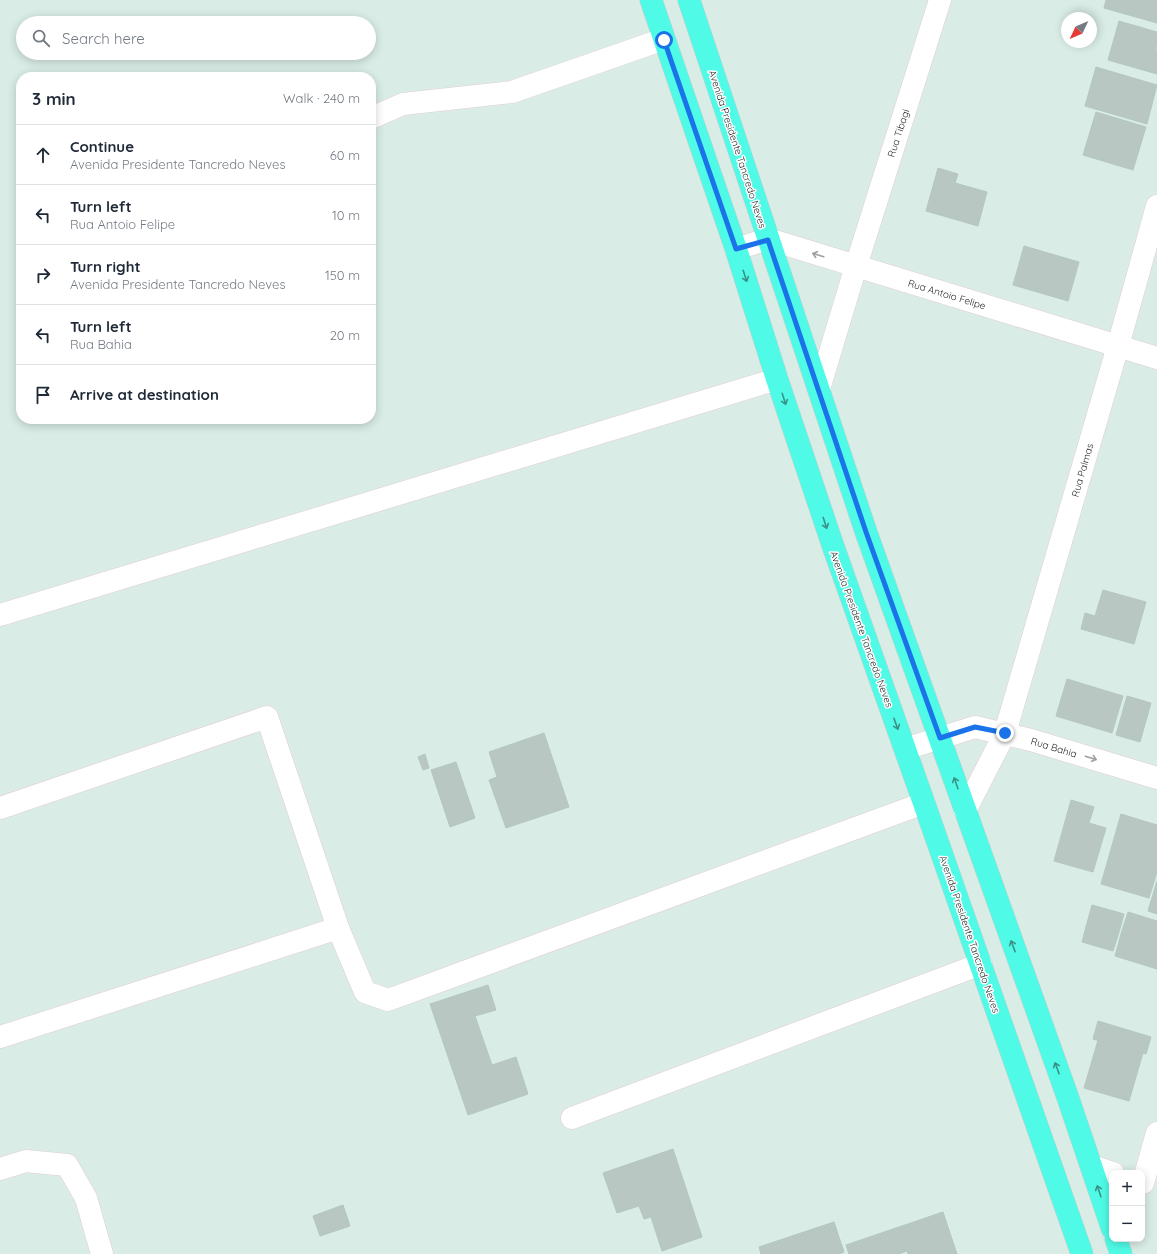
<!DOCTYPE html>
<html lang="en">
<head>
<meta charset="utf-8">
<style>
	body { margin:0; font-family:Quicksand,sans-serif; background:#f2f2f3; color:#1f2937 }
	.controls { position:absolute; right:12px; bottom:12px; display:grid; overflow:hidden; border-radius:8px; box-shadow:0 2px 10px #0003 }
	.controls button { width:36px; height:36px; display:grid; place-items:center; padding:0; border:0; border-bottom:1px solid #e0e1e3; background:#fff; color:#1f2937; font:20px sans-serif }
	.compass { position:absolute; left:1061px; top:12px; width:36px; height:36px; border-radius:50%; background:#fff; box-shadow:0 2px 10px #0003; rotate:226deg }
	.stop { position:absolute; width:12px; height:12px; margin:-9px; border:3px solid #1a73e8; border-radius:50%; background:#fff }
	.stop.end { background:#1a73e8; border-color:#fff; box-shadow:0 1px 4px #0008 }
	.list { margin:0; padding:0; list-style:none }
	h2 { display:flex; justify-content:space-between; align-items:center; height:52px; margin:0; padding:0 16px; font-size:17px }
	h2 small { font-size:13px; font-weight:400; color:#747a83 }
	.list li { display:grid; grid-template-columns:26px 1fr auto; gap:12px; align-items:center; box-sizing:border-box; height:60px; padding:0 16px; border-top:1px solid #e0e1e3 }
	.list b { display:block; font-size:15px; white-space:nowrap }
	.list p { margin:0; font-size:13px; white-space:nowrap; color:#747a83 }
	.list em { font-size:13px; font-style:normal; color:#747a83 }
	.icon { flex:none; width:22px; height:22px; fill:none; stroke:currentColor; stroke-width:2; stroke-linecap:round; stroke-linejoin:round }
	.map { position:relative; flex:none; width:1157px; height:1254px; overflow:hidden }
	.search { position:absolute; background:#fff; box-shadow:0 2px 10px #0003; left:16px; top:16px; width:360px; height:44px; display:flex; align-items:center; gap:10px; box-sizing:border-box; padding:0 14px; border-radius:22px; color:#747a83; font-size:15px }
	.panel { position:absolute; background:#fff; box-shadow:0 2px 10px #0003; left:16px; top:72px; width:360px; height:352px; border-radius:16px }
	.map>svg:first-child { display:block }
</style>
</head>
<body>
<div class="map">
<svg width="1157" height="1254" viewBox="0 0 1157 1254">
	<rect width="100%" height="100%" fill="#d9ece6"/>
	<g fill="#b9c7c3" stroke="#b3c7c2">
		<path d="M1106 0H1157V23L1104 8Z"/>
		<path d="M1119 21 1157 32 1156 51H1157V74L1108 60Z"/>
		<path d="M1096 67 1157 85 1147 124 1085 106Z"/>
		<path d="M1096 112 1146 127 1133 170 1083 155Z"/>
		<path d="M938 168 958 174 955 183 987 192 978 226 926 211Z"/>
		<path d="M1024 246 1079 262 1068 301 1013 285Z"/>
		<path d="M1103 590 1146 602 1134 644 1081 629 1085 613 1095 616Z"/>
		<path d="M1067 679 1123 696 1112 733 1056 716Z"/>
		<path d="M1127 696 1151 703 1140 742 1116 735Z"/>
		<path d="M544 733 569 807 506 828 489 780 497 777 489 752Z"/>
		<path d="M425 754 429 768 423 770 418 757Z"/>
		<path d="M456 762 475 818 450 827 431 770Z"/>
		<path d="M1071 800 1094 807 1089 823 1106 828 1093 872 1054 861Z"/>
		<path d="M1121 814 1157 825V872L1149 898 1101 884Z"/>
		<path d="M1157 881V914L1148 911Z"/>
		<path d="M1092 905 1124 914 1119 932 1087 923Z"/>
		<path d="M1128 912 1157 921V945L1121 934Z"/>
		<path d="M1087 923 1119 932 1113 951 1082 942Z"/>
		<path d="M1121 934 1157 945V969L1115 956Z"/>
		<path d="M488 985 496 1010 475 1016 492 1065 516 1057 528 1094 468 1115 430 1004Z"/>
		<path d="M1098 1021 1151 1037 1146 1054 1093 1039Z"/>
		<path d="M1098 1040 1143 1053 1129 1101 1084 1088Z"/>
		<path d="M673 1149 702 1237 662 1251 651 1217 644 1219 639 1206 617 1213 603 1173Z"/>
		<path d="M343 1205 350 1226 320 1236 313 1216Z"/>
		<path d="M943 1212 957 1254H908L907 1251 899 1254H849L846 1245Z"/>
		<path d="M834 1222 844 1252 839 1254H761L759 1247Z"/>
	</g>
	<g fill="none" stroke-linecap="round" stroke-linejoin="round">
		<defs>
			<g id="minor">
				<path d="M371 118 403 104 512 92 664 39"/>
				<path d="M736 249 768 239 1157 358"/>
				<path d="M819 389 856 266 940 0"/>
				<path d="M0 615 777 379"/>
				<path d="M905 749 975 727 1031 740 1157 778"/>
				<path d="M0 808 267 717 338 928 365 992 388 1000 924 803"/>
				<path d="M965 811 1005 733 1118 346 1157 206"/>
				<path d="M0 1037 338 928"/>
				<path d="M572 1118 981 964"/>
				<path d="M1091 1166 1113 1173"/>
				<path d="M0 1169 26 1161 67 1165 86 1198 102 1254"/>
				<path d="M1143 1183 1157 1133"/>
			</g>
			<g id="major">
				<path d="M651 0 736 249 777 379 832 543 924 803 1082 1254"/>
				<path d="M689 0 866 532 1067 1095 1112 1228"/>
				<path d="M1116 1239 1121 1254"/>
			</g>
		</defs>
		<use href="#minor" stroke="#e3ced0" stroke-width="23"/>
		<use href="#major" stroke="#ccc" stroke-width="23"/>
		<use href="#minor" stroke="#fff" stroke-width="22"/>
		<use href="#major" stroke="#4ffbe6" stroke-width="22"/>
	</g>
	<defs><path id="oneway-shaft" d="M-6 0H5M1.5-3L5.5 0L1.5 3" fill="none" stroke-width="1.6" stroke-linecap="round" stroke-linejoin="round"/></defs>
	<g stroke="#9f9f9f">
		<use href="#oneway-shaft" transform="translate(818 255) rotate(-163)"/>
		<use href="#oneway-shaft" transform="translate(1091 758) rotate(17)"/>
	</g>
	<g stroke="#3c9288">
		<use href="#oneway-shaft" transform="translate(745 276) rotate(72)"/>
		<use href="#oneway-shaft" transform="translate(784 399) rotate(72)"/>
		<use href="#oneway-shaft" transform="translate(825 523) rotate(72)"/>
		<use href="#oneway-shaft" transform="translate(896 724) rotate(70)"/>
		<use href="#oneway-shaft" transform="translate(956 783) rotate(-109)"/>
		<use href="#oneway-shaft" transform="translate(1013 946) rotate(-110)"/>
		<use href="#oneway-shaft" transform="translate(1057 1068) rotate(-110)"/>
		<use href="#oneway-shaft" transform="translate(1099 1191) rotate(-109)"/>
	</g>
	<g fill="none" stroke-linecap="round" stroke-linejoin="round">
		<path stroke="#1a73e8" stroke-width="5" d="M664 40 736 249 768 240 866 532 940 738 975 727 1005 733"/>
	</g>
	<g text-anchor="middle" stroke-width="3" stroke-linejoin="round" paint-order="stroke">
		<g font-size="10" fill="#292929" stroke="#fff">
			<text transform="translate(898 133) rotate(-72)" y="4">Rua Tibagi</text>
			<text transform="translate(738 149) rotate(72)" y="4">Avenida Presidente Tancredo Neves</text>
			<text transform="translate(947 294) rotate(17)" y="4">Rua Antoio Felipe</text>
			<text transform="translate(1082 470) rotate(-74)" y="4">Rua Palmas</text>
			<text transform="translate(862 629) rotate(70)" y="4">Avenida Presidente Tancredo Neves</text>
			<text transform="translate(1054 747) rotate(17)" y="4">Rua Bahia</text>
			<text transform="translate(970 934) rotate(71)" y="4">Avenida Presidente Tancredo Neves</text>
		</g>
	</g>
</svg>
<div class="controls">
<button>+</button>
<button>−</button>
</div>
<svg class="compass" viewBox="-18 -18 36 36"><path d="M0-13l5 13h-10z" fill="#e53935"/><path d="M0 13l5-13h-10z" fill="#747a83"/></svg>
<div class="stop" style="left:664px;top:40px"></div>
<div class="stop end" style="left:1005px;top:733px"></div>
<div class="search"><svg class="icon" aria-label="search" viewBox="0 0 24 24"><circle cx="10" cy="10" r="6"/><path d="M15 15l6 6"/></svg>Search here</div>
<section class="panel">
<h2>3 min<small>Walk · 240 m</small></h2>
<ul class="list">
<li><svg class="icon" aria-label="ahead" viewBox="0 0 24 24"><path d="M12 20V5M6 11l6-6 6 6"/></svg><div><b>Continue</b><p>Avenida Presidente Tancredo Neves</p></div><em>60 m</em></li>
<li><svg class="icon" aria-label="left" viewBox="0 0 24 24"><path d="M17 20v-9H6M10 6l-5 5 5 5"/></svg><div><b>Turn left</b><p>Rua Antoio Felipe</p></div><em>10 m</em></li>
<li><svg class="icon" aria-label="right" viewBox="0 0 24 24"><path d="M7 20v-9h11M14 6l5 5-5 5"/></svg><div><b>Turn right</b><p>Avenida Presidente Tancredo Neves</p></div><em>150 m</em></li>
<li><svg class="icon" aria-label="left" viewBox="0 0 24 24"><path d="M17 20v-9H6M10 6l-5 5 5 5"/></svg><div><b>Turn left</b><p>Rua Bahia</p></div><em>20 m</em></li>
<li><svg class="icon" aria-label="arrive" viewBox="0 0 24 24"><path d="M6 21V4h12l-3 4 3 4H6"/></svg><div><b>Arrive at destination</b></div></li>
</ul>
</section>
</div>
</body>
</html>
